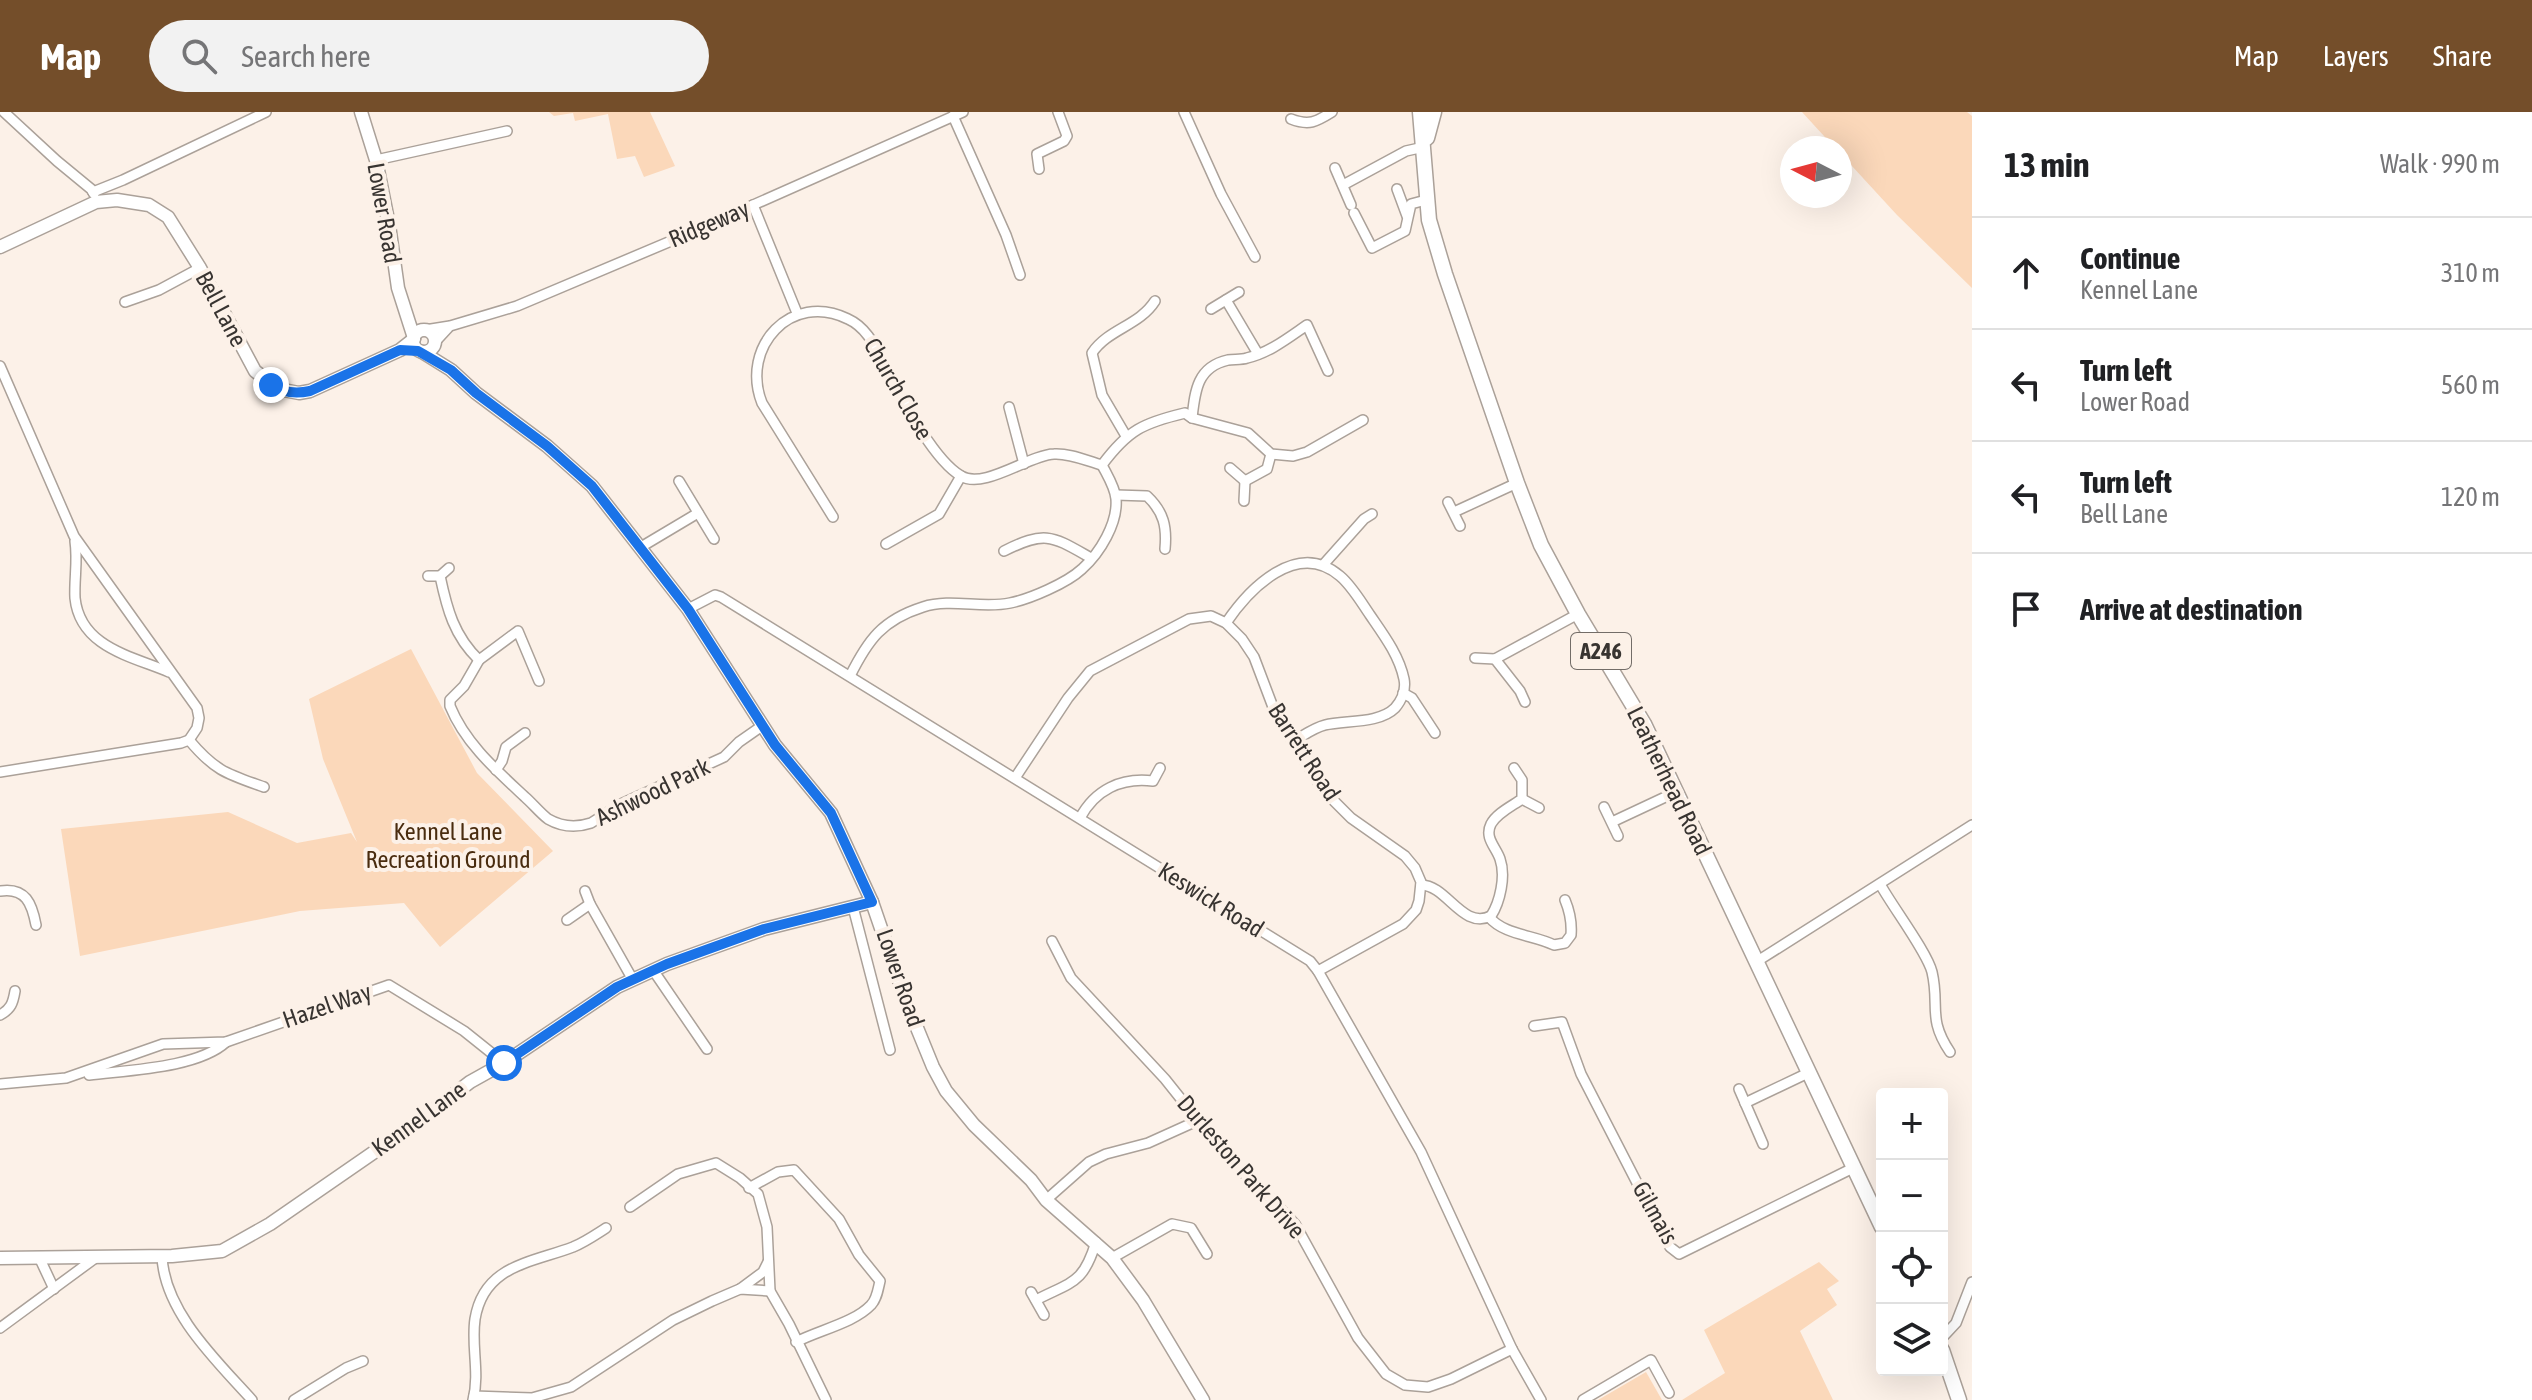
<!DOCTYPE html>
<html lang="en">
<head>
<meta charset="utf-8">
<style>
	body { margin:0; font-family:"Asap Condensed",sans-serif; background:#f2f2f2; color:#202124 }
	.controls { position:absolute; right:24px; bottom:24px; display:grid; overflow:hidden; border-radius:8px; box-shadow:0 8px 32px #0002 }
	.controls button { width:72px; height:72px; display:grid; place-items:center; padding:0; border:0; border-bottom:2px solid #e0e0e0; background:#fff; color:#202124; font:40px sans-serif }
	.compass { position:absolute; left:1780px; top:24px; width:72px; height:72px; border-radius:50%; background:#fff; box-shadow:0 8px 32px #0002; rotate:276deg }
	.stop { position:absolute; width:24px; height:24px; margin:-18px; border:6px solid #1a73e8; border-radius:50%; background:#fff }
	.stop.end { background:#1a73e8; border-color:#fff; box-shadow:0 2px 8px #0008 }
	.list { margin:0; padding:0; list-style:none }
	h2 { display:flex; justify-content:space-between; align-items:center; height:104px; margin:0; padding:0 32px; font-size:34px }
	h2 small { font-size:26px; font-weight:400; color:#757577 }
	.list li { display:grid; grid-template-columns:52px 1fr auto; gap:24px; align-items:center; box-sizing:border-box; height:112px; padding:0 32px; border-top:2px solid #e0e0e0 }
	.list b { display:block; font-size:30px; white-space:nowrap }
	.list p { margin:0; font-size:26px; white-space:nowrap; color:#757577 }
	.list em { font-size:26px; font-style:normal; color:#757577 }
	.icon { flex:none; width:44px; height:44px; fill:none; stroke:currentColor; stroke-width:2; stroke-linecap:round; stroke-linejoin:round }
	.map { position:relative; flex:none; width:1972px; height:1288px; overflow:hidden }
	header { display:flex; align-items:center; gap:48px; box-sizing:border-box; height:112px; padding:0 40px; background:#744e2a; color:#fff }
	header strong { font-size:38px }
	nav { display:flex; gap:44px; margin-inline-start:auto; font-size:28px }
	.search { width:560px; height:72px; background:#f2f2f2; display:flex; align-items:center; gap:20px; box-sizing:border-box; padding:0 28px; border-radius:44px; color:#757577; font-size:30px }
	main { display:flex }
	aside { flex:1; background:#fff }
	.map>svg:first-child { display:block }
</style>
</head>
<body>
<header>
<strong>Map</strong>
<div class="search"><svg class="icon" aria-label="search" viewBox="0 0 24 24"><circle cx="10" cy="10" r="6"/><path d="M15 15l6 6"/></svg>Search here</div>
<nav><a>Map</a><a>Layers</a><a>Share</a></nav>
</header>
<main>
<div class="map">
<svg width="1972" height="1288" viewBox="0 0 1972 1288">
	<rect width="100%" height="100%" fill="#fcf1e8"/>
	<g fill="#fbd8ba">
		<path d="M549 0H650L675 54 644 65 635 44 617 47 608 2 575 9 573 1 554 4Z"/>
		<path d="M1802 0H1967L1972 4V176L1897 103 1840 41V36H1835Z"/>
		<path d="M411 537 477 661 553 739 440 835 404 791 300 799 80 844 61 717 228 700 297 731 351 721 357 730 323 647 309 587Z"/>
		<path d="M1819 1150 1839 1169 1827 1177 1837 1193 1800 1219 1833 1288H1682L1725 1261 1704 1218Z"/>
		<path d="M1646 1260 1662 1288H1598Z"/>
	</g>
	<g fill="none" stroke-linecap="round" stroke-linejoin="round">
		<defs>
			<g id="minor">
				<path d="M4 0 57 49 91 77 94 82"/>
				<path d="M1184 0 1221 82 1255 145"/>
				<path d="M953 4 1006 123 1020 163"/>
				<path d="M1291 7C1309 14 1316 10 1332 0"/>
				<path d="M376 48 507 19"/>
				<path d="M1335 56 1351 93"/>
				<path d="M1039 57 1037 42 1064 29 1067 24 1058 0"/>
				<path d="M1343 73 1406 39 1424 35"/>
				<path d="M1397 77 1407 104"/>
				<path d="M93 80 123 68 266 0"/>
				<path d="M753 93 797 201"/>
				<path d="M1354 101 1372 136 1405 119 1411 92 1426 88"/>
				<path d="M1226 188 1258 242"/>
				<path d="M125 190 159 178 200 156"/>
				<path d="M1211 197 1239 180"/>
				<path d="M425 218 450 214 517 194 690 121 963 0"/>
				<path d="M436 229 448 216"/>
				<path d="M0 254 74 424 197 596 199 606 197 616 189 628 181 631 0 660"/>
				<path d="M1009 295 1024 352"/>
				<path d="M1192 306C1195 279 1197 255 1228 248 1234 247 1241 248 1247 246 1269 241 1288 226 1307 213L1328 259"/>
				<path d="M1126 324 1102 283 1092 241C1108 217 1139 214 1155 189"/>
				<path d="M1102 353C1128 318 1143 311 1185 301L1192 306 1248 321 1271 342 1293 344 1307 340 1363 308"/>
				<path d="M1230 356 1245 369"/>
				<path d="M679 369 714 427"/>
				<path d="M1245 369 1267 357 1271 342"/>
				<path d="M1116 383 1147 384C1164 400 1167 415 1165 437"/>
				<path d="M1244 389 1245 369"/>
				<path d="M1448 390 1460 414"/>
				<path d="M1454 400 1517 371"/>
				<path d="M833 405 762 291C740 235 791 179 848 207 868 216 876 237 885 254 901 284 932 347 961 364 984 378 1029 343 1054 342 1070 341 1087 349 1102 353"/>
				<path d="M75 429C78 449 74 467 75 486 80 535 131 544 169 560"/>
				<path d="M886 432 939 402 961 364"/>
				<path d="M641 435 698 401"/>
				<path d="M1004 439C1046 418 1052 424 1091 446"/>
				<path d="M1323 453 1364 407 1372 402"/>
				<path d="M428 464H440L449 456"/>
				<path d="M440 464C447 497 454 524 479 548"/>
				<path d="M688 497 715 483 721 485 1310 849 1318 859 1421 1040 1512 1237 1541 1288"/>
				<path d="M1226 511C1249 477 1297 427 1340 464 1352 474 1361 490 1370 503 1383 522 1399 543 1404 567 1406 577 1402 588 1395 596 1379 612 1345 608 1325 613 1313 616 1303 624 1292 630"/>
				<path d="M1475 546 1495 547"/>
				<path d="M850 564C868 528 882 508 923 495 951 486 982 497 1010 491 1030 487 1067 471 1082 457 1100 441 1118 411 1116 387 1115 375 1107 363 1102 353"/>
				<path d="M539 569 518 519 479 548 464 574 450 588V594C465 631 496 658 525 685 533 692 540 701 548 707 562 715 576 716 591 711L621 692 724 645 739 630 762 614"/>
				<path d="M1403 581 1412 586 1435 621"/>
				<path d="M1525 590 1520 579 1495 547 1578 502"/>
				<path d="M189 628C215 659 227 662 264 675"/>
				<path d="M496 658 502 649 506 635 525 621"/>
				<path d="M1015 666 1068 586 1090 559 1189 507 1211 504 1226 511 1242 527 1254 545 1276 603 1323 678 1351 706 1405 744 1415 756 1421 770 1419 789 1416 798 1403 812 1318 859"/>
				<path d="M1522 687 1539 696"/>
				<path d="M1604 695 1618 724"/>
				<path d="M1080 706C1095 678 1121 665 1153 669L1160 656"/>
				<path d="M1612 710 1676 680"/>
				<path d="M1880 772C1892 794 1927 840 1932 860 1940 894 1927 906 1950 940"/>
				<path d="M1421 773C1447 773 1462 818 1491 804 1500 790 1506 764 1500 747 1496 735 1484 726 1491 712 1497 701 1512 694 1522 687V668L1514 656"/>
				<path d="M0 779C26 775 32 792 36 813"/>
				<path d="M585 779 590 792"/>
				<path d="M853 795 890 938"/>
				<path d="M1489 805C1504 823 1534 823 1554 833L1565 831 1571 823C1572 810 1570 800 1565 788"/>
				<path d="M567 808 590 792 633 868"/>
				<path d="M1052 829 1071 866 1165 967 1232 1051 1266 1081 1295 1112 1358 1226 1386 1262 1405 1273 1428 1275 1451 1267 1512 1237"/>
				<path d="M1756 850 1972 713"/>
				<path d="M653 858 707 937"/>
				<path d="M0 903C11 897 13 891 15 879"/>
				<path d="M1534 914 1562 910 1581 962 1670 1135 1679 1142 1853 1056"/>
				<path d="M89 963C128 958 198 956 226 930"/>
				<path d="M0 972 66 966 163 932 226 930 389 873 464 919 504 951"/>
				<path d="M1739 977 1763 1032"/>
				<path d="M1745 991 1808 961"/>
				<path d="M749 1076 778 1060 794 1058 839 1107 859 1143 880 1169C878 1177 877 1187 871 1193 854 1211 819 1218 796 1230"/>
				<path d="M1046 1088 1089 1050 1106 1042 1148 1031 1199 1008"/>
				<path d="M630 1095 678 1062 716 1051 740 1066 758 1082 767 1115 770 1179 789 1212 826 1288"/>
				<path d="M162 1144C164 1200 218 1250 252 1288"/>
				<path d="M39 1145 54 1177"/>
				<path d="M1112 1146 1172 1112 1191 1116 1207 1142"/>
				<path d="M740 1177 763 1160 768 1150"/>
				<path d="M1031 1180 1044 1203"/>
				<path d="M1036 1188C1073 1169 1083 1172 1096 1130"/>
				<path d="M0 1216 98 1144"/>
				<path d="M1942 1226 1956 1211 1972 1170"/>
				<path d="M474 1284 532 1286 571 1275 673 1208 712 1189 740 1177 770 1179"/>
				<path d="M294 1288 346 1256 363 1249"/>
				<path d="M473 1288C480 1261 471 1234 475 1207 484 1153 531 1151 573 1135 585 1130 595 1123 606 1116"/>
				<path d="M1583 1288 1651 1248 1669 1281"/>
			</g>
			<g id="tertiary">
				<path d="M361 0 376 48 389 113 398 176 414 226"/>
				<path d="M0 135 96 90 117 88 149 93 168 105 200 156 255 259 278 277 299 281 310 279 400 238 414 227"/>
				<circle cx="424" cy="229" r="11"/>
				<path d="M422 240 451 258 476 281 547 334 592 374 688 497 775 633 831 701 872 790 906 889 933 955 946 979 974 1013 1031 1068 1046 1088 1112 1146 1143 1188 1203 1288"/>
				<path d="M0 1146 172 1144 222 1139 270 1112 422 1007 470 970 504 951 617 875 667 852 764 817 872 790"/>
			</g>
			<g id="primary">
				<path d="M1420 0 1429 108 1445 162 1517 371 1541 433 1578 502 1644 612 1882 1115"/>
				<path d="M1427 26 1434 0"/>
				<path d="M1942 1238 1959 1288"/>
			</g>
		</defs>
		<use href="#minor" stroke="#aba199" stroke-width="12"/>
		<use href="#tertiary" stroke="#aba199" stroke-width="15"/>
		<use href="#primary" stroke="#aba199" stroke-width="17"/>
		<use href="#minor" stroke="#fff" stroke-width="9"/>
		<use href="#tertiary" stroke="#fff" stroke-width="12"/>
		<use href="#primary" stroke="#fff" stroke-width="14"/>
	</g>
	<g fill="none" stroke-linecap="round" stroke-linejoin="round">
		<path stroke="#1a73e8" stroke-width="10" d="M271 273C283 281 295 282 310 279L400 238 418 239 451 258 476 281 547 334 592 374 688 497 775 633 831 701 872 790 764 817 667 852 617 875 504 951"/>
	</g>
	<g text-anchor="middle" stroke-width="8" stroke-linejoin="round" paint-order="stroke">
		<rect fill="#fcf1e8" stroke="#736d68" stroke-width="2" x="1571" y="521" width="60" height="36" rx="6"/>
		<g font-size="22" font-weight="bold" fill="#383431">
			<text x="1601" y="547">A246</text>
		</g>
		<g font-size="24" fill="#383431" stroke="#fcf1e8">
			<text transform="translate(384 101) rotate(80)" y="8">Lower Road</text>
			<text transform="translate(709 112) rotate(-23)" y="8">Ridgeway</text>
			<text transform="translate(221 197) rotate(62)" y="8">Bell Lane</text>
			<text transform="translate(898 277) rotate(60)" y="8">Church Close</text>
			<text transform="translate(1304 640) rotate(57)" y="8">Barrett Road</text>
			<text transform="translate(1669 669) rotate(64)" y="8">Leatherhead Road</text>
			<text transform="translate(653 680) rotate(-26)" y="8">Ashwood Park</text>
			<text transform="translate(1211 788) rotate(32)" y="8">Keswick Road</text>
			<text transform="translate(900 866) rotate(71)" y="8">Lower Road</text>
			<text transform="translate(327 894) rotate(-19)" y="8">Hazel Way</text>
			<text transform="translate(419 1007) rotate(-36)" y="8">Kennel Lane</text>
			<text transform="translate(1241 1055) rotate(49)" y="8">Durleston Park Drive</text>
			<text transform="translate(1655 1101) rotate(61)" y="8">Gilmais</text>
		</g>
		<g font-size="24" fill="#492c0f" stroke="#fcf1e8">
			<text x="448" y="728">Kennel Lane<tspan x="448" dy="28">Recreation Ground</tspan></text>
		</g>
	</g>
</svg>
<div class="controls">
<button>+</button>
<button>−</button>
<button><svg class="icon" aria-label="locate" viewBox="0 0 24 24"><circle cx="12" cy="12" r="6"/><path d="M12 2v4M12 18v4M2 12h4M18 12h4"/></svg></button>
<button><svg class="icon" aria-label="layers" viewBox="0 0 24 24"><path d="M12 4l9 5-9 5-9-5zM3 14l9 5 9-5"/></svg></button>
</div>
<svg class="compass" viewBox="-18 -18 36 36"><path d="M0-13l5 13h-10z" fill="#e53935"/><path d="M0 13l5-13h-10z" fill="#757577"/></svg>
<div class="stop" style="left:504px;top:951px"></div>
<div class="stop end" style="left:271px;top:273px"></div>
</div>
<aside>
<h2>13 min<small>Walk · 990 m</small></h2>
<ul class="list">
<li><svg class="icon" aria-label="ahead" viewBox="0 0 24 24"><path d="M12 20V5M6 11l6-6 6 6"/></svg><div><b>Continue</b><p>Kennel Lane</p></div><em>310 m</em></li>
<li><svg class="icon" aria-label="left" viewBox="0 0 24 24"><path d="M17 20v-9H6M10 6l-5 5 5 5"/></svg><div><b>Turn left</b><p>Lower Road</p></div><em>560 m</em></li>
<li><svg class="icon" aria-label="left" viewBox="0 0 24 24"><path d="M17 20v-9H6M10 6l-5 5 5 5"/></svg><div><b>Turn left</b><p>Bell Lane</p></div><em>120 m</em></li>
<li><svg class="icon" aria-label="arrive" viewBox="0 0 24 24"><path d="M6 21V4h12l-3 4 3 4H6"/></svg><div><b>Arrive at destination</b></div></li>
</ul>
</aside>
</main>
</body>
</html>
